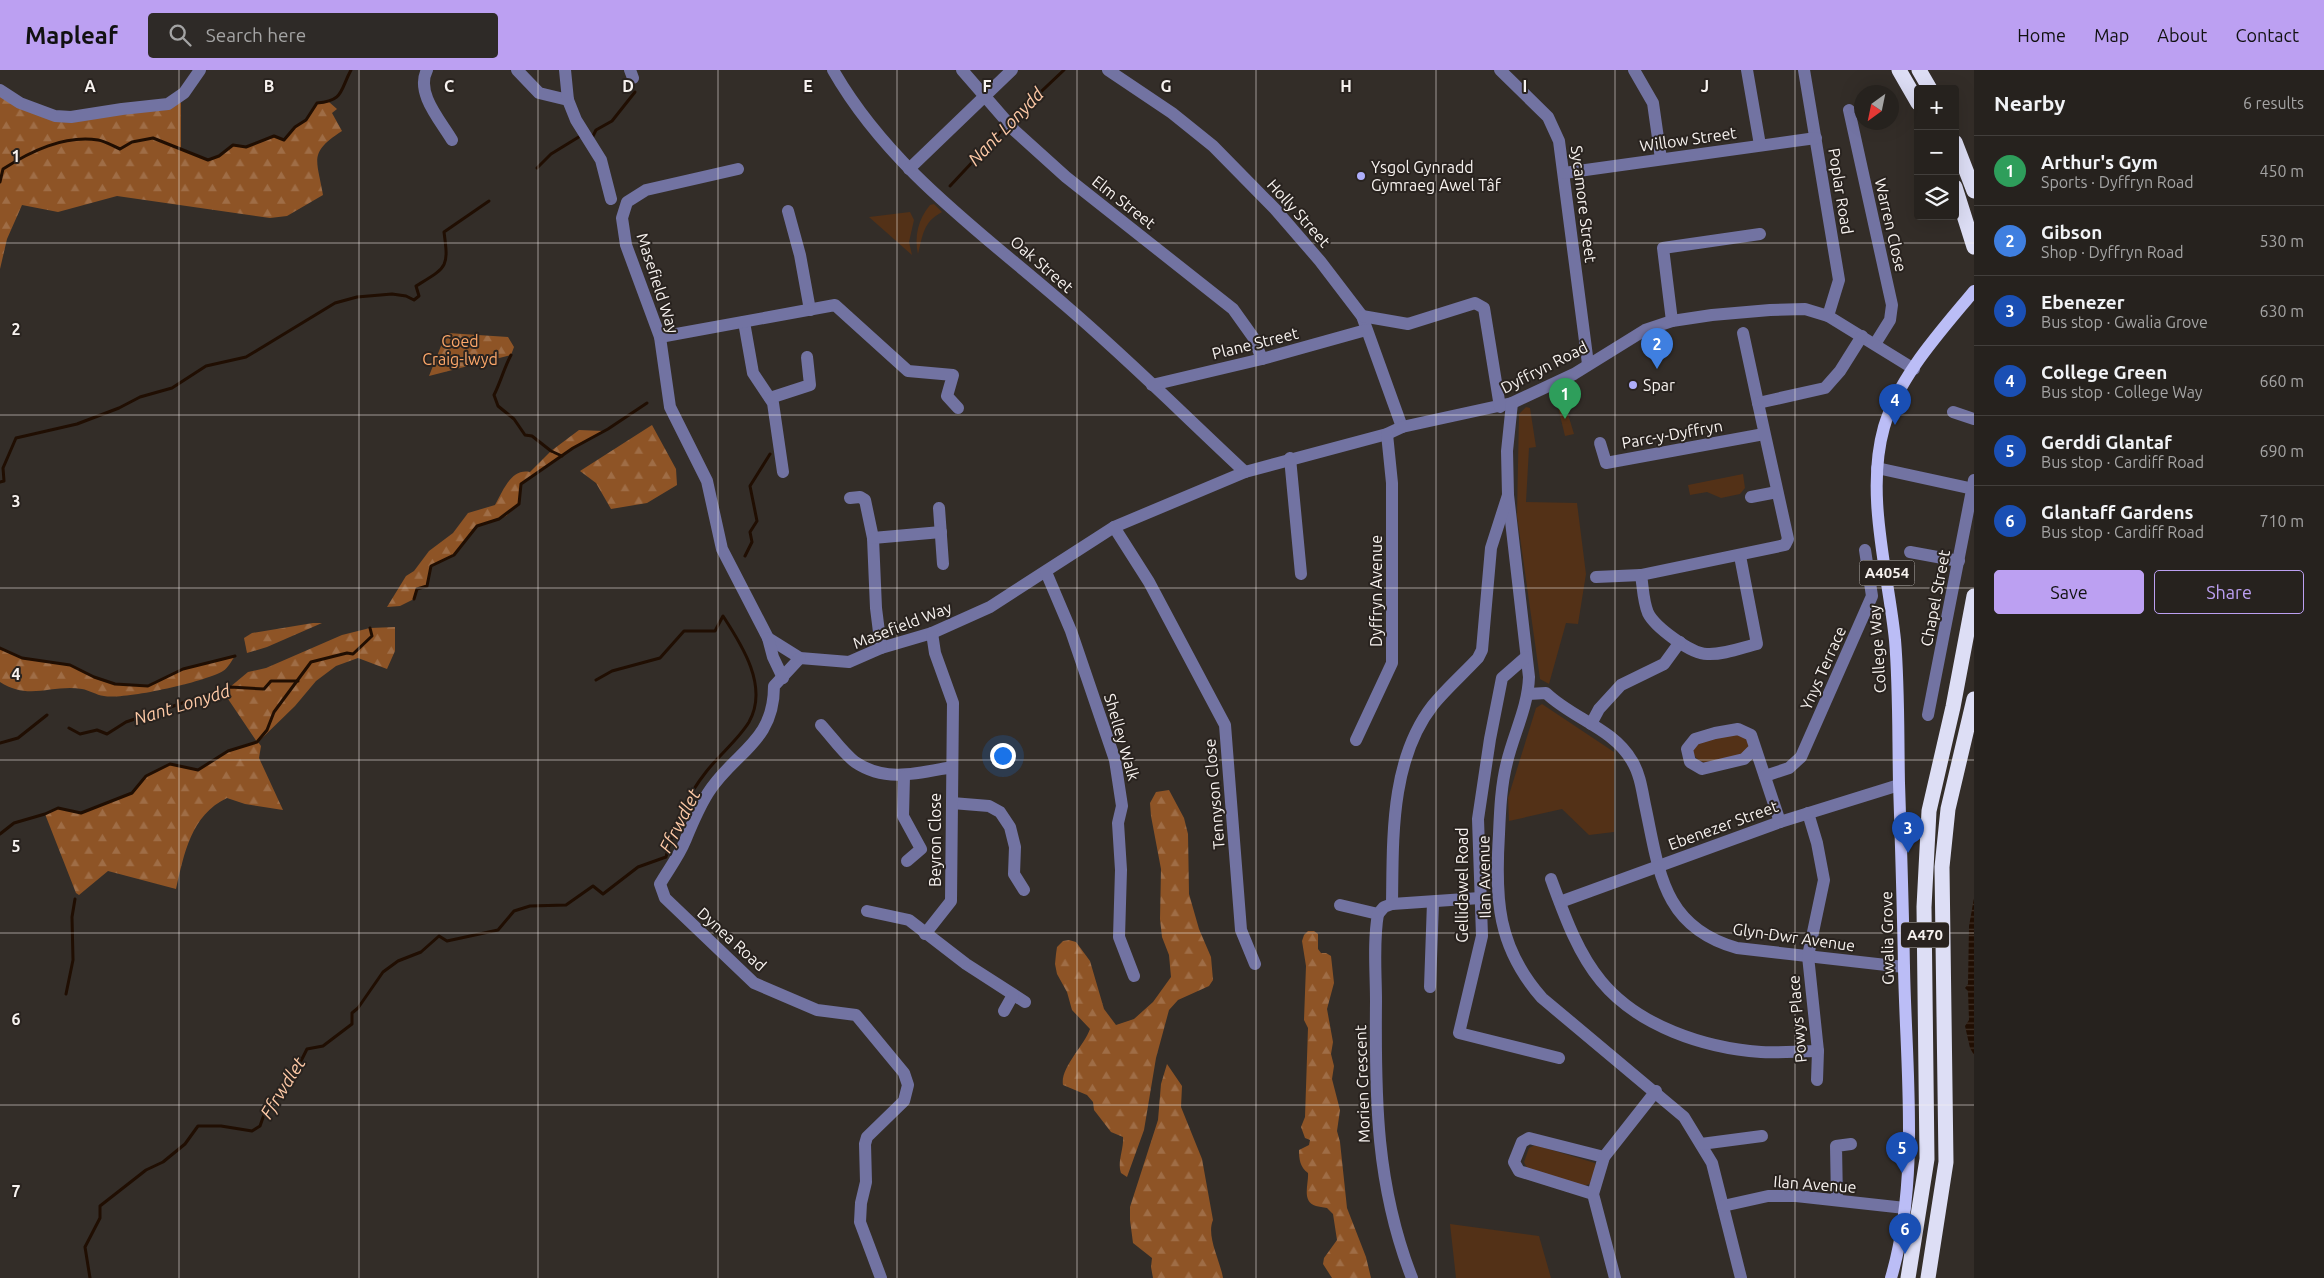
<!DOCTYPE html>
<html lang="en">
<head>
<meta charset="utf-8">
<style>
	body { margin:0; font-family:Ubuntu,sans-serif; background:#2e2a27; color:#f1f3f6 }
	.controls { position:absolute; right:15px; top:15px; display:grid; overflow:hidden; border-radius:5px; box-shadow:0 5px 20px #0002 }
	.controls button { width:45px; height:45px; display:grid; place-items:center; padding:0; border:0; border-bottom:1px solid #423f3c; background:#26221e; color:#f1f3f6; font:25px sans-serif }
	.compass { position:absolute; left:1854px; top:15px; width:45px; height:45px; border-radius:50%; background:#26221e; box-shadow:0 5px 20px #0002; rotate:213deg }
	.you { position:absolute; left:1002px; top:685px; width:18px; height:18px; margin:-12px; border:4px solid #fff; border-radius:50%; background:#1a73e8; box-shadow:0 0 0 8px #1a73e833 }
	.badge { display:grid; place-items:center; width:32px; height:32px; border-radius:50%; background:#bca0f2; color:#fff; font-size:16px; font-weight:700 }
	.pin { position:absolute; translate:-50% -41px; filter:drop-shadow(0 1px 2px #0008) }
	.pin::after { content:''; position:absolute; top:26px; width:18px; height:15px; background:inherit; clip-path:polygon(0 0,100% 0,50% 100%) }
	.list { margin:0; padding:0; list-style:none }
	h2 { display:flex; justify-content:space-between; align-items:center; height:65px; margin:0; padding:0 20px; font-size:21px }
	h2 small { font-size:16px; font-weight:400; color:#a4a4a4 }
	.list li { display:grid; grid-template-columns:32px 1fr auto; gap:15px; align-items:center; box-sizing:border-box; height:70px; padding:0 20px; border-top:1px solid #423f3c }
	.list b { display:block; font-size:19px; white-space:nowrap }
	.list p { margin:0; font-size:16px; white-space:nowrap; color:#a4a4a4 }
	.list em { font-size:16px; font-style:normal; color:#a4a4a4 }
	.actions { display:flex; gap:10px; padding:15px 20px }
	.actions a { flex:1; padding:11px 0; border:1px solid #bca0f2; border-radius:5px; text-align:center; font-size:18px; color:#bca0f2 }
	.actions .main { background:#bca0f2; color:#111 }
	.icon { flex:none; width:28px; height:28px; fill:none; stroke:currentColor; stroke-width:2; stroke-linecap:round; stroke-linejoin:round }
	.map { position:relative; flex:none; width:1974px; height:1208px; overflow:hidden }
	header { display:flex; align-items:center; gap:30px; box-sizing:border-box; height:70px; padding:0 25px; background:#bca0f2; color:#111 }
	header strong { font-size:24px }
	nav { display:flex; gap:28px; margin-inline-start:auto; font-size:18px }
	.search { width:350px; height:45px; background:#2e2a27; display:flex; align-items:center; gap:12px; box-sizing:border-box; padding:0 18px; border-radius:5px; color:#a4a4a4; font-size:19px }
	main { display:flex }
	aside { flex:1; background:#26221e }
	.map>svg:first-child { display:block }
</style>
</head>
<body>
<header>
<strong>Mapleaf</strong>
<div class="search"><svg class="icon" aria-label="search" viewBox="0 0 24 24"><circle cx="10" cy="10" r="6"/><path d="M15 15l6 6"/></svg>Search here</div>
<nav><a>Home</a><a>Map</a><a>About</a><a>Contact</a></nav>
</header>
<main>
<div class="map">
<svg width="1974" height="1208" viewBox="0 0 1974 1208">
	<defs>
		<pattern id="forest-firs" width="22" height="20" patternUnits="userSpaceOnUse" patternTransform="scale(1.25)"><rect width="22" height="20" fill="#8e5426"/><path d="M5 1l3.5 6h-7zM16 11l3.5 6h-7z" fill="#9f6d46"/></pattern>
		<pattern id="water-rules" width="6" height="5" patternUnits="userSpaceOnUse" patternTransform="scale(1.25)"><rect width="6" height="5" fill="#200e02"/><path d="M0 2.5h6" fill="none" stroke="#413227"/></pattern>
	</defs>
	<rect width="100%" height="100%" fill="#332d28"/>
	<g fill="#533117">
		<path d="M934 134 942 142C923 152 923 165 918 184 914 167 918 149 930 135Z"/>
		<path d="M910 142 914 150 909 172 912 185 869 147Z"/>
		<path d="M1564 331 1574 364 1565 366 1557 333Z"/>
		<path d="M1526 337 1530 338 1536 377 1529 378 1526 432 1577 433 1586 504 1578 554 1566 553 1549 614 1540 609 1517 446 1519 344Z"/>
		<path d="M1743 404 1745 418 1740 424 1721 428 1707 422 1690 425 1688 415Z"/>
		<path d="M1542 634 1614 682V762L1589 765 1562 739 1509 751 1508 728 1536 638Z"/>
		<path d="M1732 662 1747 668 1749 674 1747 681C1733 690 1695 704 1692 678L1696 672Z"/>
		<path d="M1535 1075 1595 1093 1596 1099 1592 1113 1584 1116 1528 1100 1524 1092 1529 1078Z"/>
		<path d="M1450 1154 1539 1166 1551 1208H1456Z"/>
	</g>
	<g fill="url(#forest-firs)">
		<path d="M0 25 65 51 181 30V79L208 90 219 86 233 75 246 77 274 66 284 69 295 57 306 50 317 33 329 32 337 39 332 43 342 61C308 83 317 89 323 125L287 146 270 148 117 126 58 142 22 135 7 169 0 199Z"/>
		<path d="M448 263 508 267 514 277 511 285 429 306 445 266Z"/>
		<path d="M652 355 676 399 677 415 647 433 611 439 596 413 580 401Z"/>
		<path d="M579 360 604 361 573 378 521 414 519 434 506 446 477 456 454 485 431 496 427 516 417 519 414 529 400 536 387 537 406 506 414 501 429 481 453 463 468 443 495 435C503 421 511 398 530 402L551 381Z"/>
		<path d="M313 553H322L267 577 247 583 244 568 252 563Z"/>
		<path d="M395 557V581L387 599 358 588 336 596 316 611 295 636 258 672 261 676 259 688 283 740 245 734 227 728C191 745 184 784 176 819L108 801 79 825 76 823 45 744 58 738 81 743 132 723 146 706 170 694 198 700 228 681 257 672 222 620 230 617 248 602 266 598 342 565 370 558Z"/>
		<path d="M0 578 22 588 70 595 94 607 115 614 148 615 183 599 235 586C232 590 228 598 223 601 205 612 124 630 104 626 96 625 89 620 82 619 52 614 29 631 0 612Z"/>
		<path d="M1169 720 1184 748 1188 764 1189 824 1199 859 1211 887 1213 910 1209 916 1178 930 1169 940 1156 988 1144 1060 1127 1107 1121 1103C1117 1092 1124 1079 1123 1067L1111 1062 1094 1040 1093 1032 1087 1025 1063 1015C1060 998 1084 976 1090 959L1072 940 1067 922 1057 904 1055 894 1056 884 1057 877 1063 871 1069 870 1076 872 1090 891 1104 939 1116 955 1134 949 1153 932 1171 907 1169 885 1162 867 1160 849 1161 799 1151 746 1150 733 1156 722Z"/>
		<path d="M1308 861H1314L1318 864V879L1321 883H1326L1331 886 1334 913 1327 939 1333 972 1331 984 1334 996 1332 1009 1340 1040 1337 1061 1340 1072 1347 1138 1366 1187 1371 1208H1332L1323 1194 1324 1188 1337 1170 1333 1144 1327 1138C1323 1137 1319 1137 1316 1136 1301 1132 1309 1113 1308 1103 1300 1097 1299 1089 1299 1080L1309 1075 1310 1070 1305 1068 1301 1057 1305 1047 1308 958 1304 950 1306 896 1302 871 1304 865Z"/>
		<path d="M1167 994 1182 1016 1181 1037 1202 1089 1213 1150C1206 1166 1220 1190 1223 1208H1153L1151 1197 1152 1188 1133 1173 1130 1150V1137L1158 1050 1161 1014Z"/>
	</g>
	<path fill="url(#water-rules)" d="M1974 828V985L1970 978 1965 956 1969 950 1968 921 1965 918 1968 914 1969 856Z"/>
	<g fill="none" stroke-linecap="round" stroke-linejoin="round">
		<g stroke="#200e02" stroke-width="3">
			<path d="M1010 51 1064 0"/>
			<path d="M592 68 596 60 612 51 635 22"/>
			<path d="M537 98 551 84 582 65"/>
			<path d="M0 112 3 99C31 81 64 65 98 70 105 71 113 76 120 79L132 72 153 68 208 90 219 86 233 75 246 77 274 66 284 70 295 57 306 50 317 33C344 31 340 20 351 0"/>
			<path d="M950 116 1006 56"/>
			<path d="M511 285C504 298 501 311 494 325L498 336 514 349 525 365 532 366 551 381 562 386"/>
			<path d="M0 412 4 411 3 398 16 368 77 354 119 338 140 327 172 318 206 296 246 287 335 233 357 227 392 224 406 226 414 230 419 226 416 216C447 197 449 198 444 162L489 131"/>
			<path d="M745 486 752 472 750 462 757 451 750 416 770 384"/>
			<path d="M414 529 417 519 427 516 431 496 454 485 477 456 499 449 519 434 521 414 573 378 608 359 647 333"/>
			<path d="M0 578 22 588 70 595 94 607 115 614 148 616 183 599 235 586"/>
			<path d="M69 658 80 664 97 660 107 664 126 652 230 617 264 619 271 611H298"/>
			<path d="M0 673 18 668 47 645"/>
			<path d="M0 764 14 753 45 744 58 738 81 743 132 723 146 706 170 694 198 700 228 681 257 672 267 660 274 642 311 592 347 583 353 584 372 566 370 558"/>
			<path d="M66 924 73 890 72 847 75 829"/>
			<path d="M90 1208 85 1177 100 1148V1136L146 1100 163 1092 185 1074 198 1056H221L252 1061 260 1056 266 1039 290 1013 307 979 323 976 352 954V943L358 938 383 902 398 891 421 882 439 866 447 871 498 860 514 841 530 836 566 835 593 816 603 824 638 797 666 787C673 757 687 726 706 702 719 685 738 670 749 652 769 617 742 575 723 546L715 561H684L660 588 612 601 596 610"/>
		</g>
		<g stroke="#7273a2" stroke-width="12">
			<path d="M427 0C415 23 441 51 452 70"/>
			<path d="M517 0 539 23 568 30"/>
			<path d="M565 0 568 30 576 50 601 90 611 129"/>
			<path d="M630 0 633 8"/>
			<path d="M833 0C889 98 981 162 1065 235 1127 288 1185 346 1245 402"/>
			<path d="M962 0 1015 61 1066 107 1233 239 1253 267 1262 289"/>
			<path d="M1108 0 1172 43 1213 76 1275 139 1320 191 1362 246 1402 357"/>
			<path d="M1500 0 1548 47 1559 71 1588 294"/>
			<path d="M1634 0 1653 33 1661 89"/>
			<path d="M1747 0 1760 75"/>
			<path d="M1804 0 1839 210 1828 246"/>
			<path d="M0 20 20 33 55 46 71 47 122 39 168 34 184 23 200 0"/>
			<path d="M1849 40 1892 235 1890 250 1875 274"/>
			<path d="M738 99 646 120 627 132 622 148 626 175 660 267 670 337 707 411 722 479 768 568 800 588 849 592 881 578 932 563 990 537 1114 457 1245 402 1387 364 1402 357 1512 333 1574 304 1645 260 1672 251 1712 245 1770 240 1805 239 1828 246 1914 299"/>
			<path d="M909 99 1012 0"/>
			<path d="M1564 103 1816 68"/>
			<path d="M788 141 800 185 810 240"/>
			<path d="M1362 246 1408 254 1475 233 1484 238 1500 337"/>
			<path d="M1672 251 1663 178 1760 164"/>
			<path d="M744 252 753 303 773 333 783 402"/>
			<path d="M1743 263 1758 333"/>
			<path d="M660 267 835 235 908 301 953 305 947 326 958 338"/>
			<path d="M1152 315 1262 289 1366 260"/>
			<path d="M770 328 810 315 807 287"/>
			<path d="M1953 342 1974 349"/>
			<path d="M1600 373 1606 393 1764 364"/>
			<path d="M1290 388 1301 504"/>
			<path d="M1877 398 1973 419"/>
			<path d="M1508 425 1529 607C1528 637 1514 663 1507 692 1501 715 1500 740 1499 764 1495 829 1497 877 1542 928L1684 1047 1712 1093 1741 1208"/>
			<path d="M1751 427 1777 422"/>
			<path d="M850 428 860 427 865 430 873 468 876 538 881 578"/>
			<path d="M939 438 943 494"/>
			<path d="M1114 457 1149 512 1225 655 1241 860 1255 894"/>
			<path d="M873 468 941 462"/>
			<path d="M1910 482 1959 491"/>
			<path d="M1046 502 1071 561 1115 690 1122 736 1118 753 1121 800 1119 867 1134 906"/>
			<path d="M1641 505C1643 517 1643 531 1648 543 1655 557 1691 584 1707 584 1723 585 1741 578 1757 574L1740 486"/>
			<path d="M1596 507 1641 505 1785 475 1788 469 1758 333 1825 318 1840 301 1862 266"/>
			<path d="M768 568 773 587 783 608"/>
			<path d="M1526 587 1502 608 1490 669 1478 749 1482 866 1459 963 1559 988"/>
			<path d="M800 588 774 616C774 673 734 682 708 723 698 739 692 754 685 771 679 786 668 800 660 814L665 828 754 913 817 940 856 945 904 1003 908 1015 904 1031 867 1067 865 1074 866 1112 861 1133 860 1152 881 1208"/>
			<path d="M1528 624 1546 623C1573 649 1613 658 1632 691 1640 704 1642 720 1645 735 1659 800 1662 857 1737 878L1904 897"/>
			<path d="M1928 645 1974 410"/>
			<path d="M1591 654 1599 639 1621 615 1664 594 1680 572"/>
			<path d="M821 655C832 667 843 683 855 692 886 713 919 703 952 697"/>
			<path d="M1356 670 1392 593V413L1387 364"/>
			<path d="M1755 678 1744 689 1702 699 1690 692 1687 679 1695 669 1715 663 1738 659 1751 665 1780 752"/>
			<path d="M904 706 903 746 921 779 907 791"/>
			<path d="M1765 706 1789 698 1801 687 1872 526 1865 480"/>
			<path d="M952 733 989 736 1000 742 1010 757 1015 777 1014 804 1024 820"/>
			<path d="M1808 743 1817 773 1824 810 1808 886 1818 981 1817 1010"/>
			<path d="M1551 809C1564 844 1577 882 1601 911 1638 956 1704 978 1761 982 1780 983 1799 981 1818 981"/>
			<path d="M1560 832 1780 752 1899 715"/>
			<path d="M1392 834C1393 768 1390 690 1433 635 1446 619 1463 604 1478 588L1482 580 1491 478 1508 425 1507 381 1512 333"/>
			<path d="M1340 835 1378 844 1384 837 1392 834 1480 828"/>
			<path d="M867 841 909 850 966 894 1025 932"/>
			<path d="M1378 844C1373 872 1376 903 1376 931 1375 1029 1376 1116 1412 1208"/>
			<path d="M925 864 951 831 953 633 935 583 932 563"/>
			<path d="M1430 917 1433 832"/>
			<path d="M1004 941 1013 925"/>
			<path d="M1701 1074 1762 1066"/>
			<path d="M1593 1124 1519 1101 1514 1092 1522 1072 1529 1068 1604 1087"/>
			<path d="M1837 1130 1836 1076 1851 1074"/>
			<path d="M1723 1136 1768 1126H1796L1905 1138"/>
			<path d="M1615 1208 1593 1124 1604 1087 1656 1021"/>
		</g>
		<path stroke="#bbbdf6" stroke-width="12" d="M1891 1208C1920 1109 1906 1000 1904 898 1903 836 1901 775 1899 713 1898 666 1899 618 1895 570 1888 502 1865 424 1884 357 1899 306 1941 261 1974 221"/>
		<g stroke="#dddef5" stroke-width="15">
			<path d="M1899 0 1918 33"/>
			<path d="M1919 0 1930 19"/>
			<path d="M1955 72 1974 121"/>
			<path d="M1955 117 1974 177"/>
			<path d="M1908 1208 1927 1089 1924 837 1929 741 1953 637 1974 526"/>
			<path d="M1928 1208 1946 1092 1942 797 1948 739 1974 629"/>
		</g>
	</g>
	<path fill="none" stroke="#f7f2ef" stroke-width="1" stroke-opacity="0.55" d="M179 0V1208M359 0V1208M538 0V1208M718 0V1208M897 0V1208M1077 0V1208M1256 0V1208M1436 0V1208M1615 0V1208M1795 0V1208M0 173H1974M0 345H1974M0 518H1974M0 690H1974M0 863H1974M0 1035H1974"/>
	<g fill="#aeaefb" stroke="#29231f" stroke-width="2">
		<circle cx="1361" cy="106" r="5"/>
		<circle cx="1633" cy="315" r="5"/>
	</g>
	<g text-anchor="middle" stroke-width="4" stroke-linejoin="round" paint-order="stroke">
		<g fill="#29231f" stroke="#b9b4b1" stroke-width="1">
			<rect x="1859.5" y="490.5" width="55" height="25" rx="4"/>
			<rect x="1901" y="852.5" width="48" height="25" rx="4"/>
		</g>
		<g font-size="15" font-weight="bold" fill="#f7f2ef">
			<text x="1887" y="508">A4054</text>
			<text x="1925" y="870">A470</text>
		</g>
		<g font-size="16" fill="#f7f2ef" stroke="#29231f">
			<text transform="translate(1688 69) rotate(-8)" y="6">Willow Street</text>
			<text transform="translate(1841 121) rotate(81)" y="6">Poplar Road</text>
			<text transform="translate(1124 132) rotate(38)" y="6">Elm Street</text>
			<text transform="translate(1584 134) rotate(83)" y="6">Sycamore Street</text>
			<text transform="translate(1299 143) rotate(48)" y="6">Holly Street</text>
			<text transform="translate(1891 155) rotate(77)" y="6">Warren Close</text>
			<text transform="translate(1042 194) rotate(41)" y="6">Oak Street</text>
			<text transform="translate(658 213) rotate(72)" y="6">Masefield Way</text>
			<text transform="translate(1255 273) rotate(-14)" y="6">Plane Street</text>
			<text transform="translate(1544 297) rotate(-27)" y="6">Dyffryn Road</text>
			<text transform="translate(1672 364) rotate(-10)" y="6">Parc-y-Dyffryn</text>
			<text transform="translate(1376 521) rotate(-90)" y="6">Dyffryn Avenue</text>
			<text transform="translate(1935 528) rotate(-79)" y="6">Chapel Street</text>
			<text transform="translate(902 555) rotate(-21)" y="6">Masefield Way</text>
			<text transform="translate(1877 579) rotate(-94)" y="6">College Way</text>
			<text transform="translate(1823 598) rotate(-66)" y="6">Ynys Terrace</text>
			<text transform="translate(1122 667) rotate(74)" y="6">Shelley Walk</text>
			<text transform="translate(1214 724) rotate(-95)" y="6">Tennyson Close</text>
			<text transform="translate(1723 755) rotate(-20)" y="6">Ebenezer Street</text>
			<text transform="translate(935 770) rotate(-90)" y="6">Beyron Close</text>
			<text transform="translate(1484 807) rotate(-91)" y="6">Ilan Avenue</text>
			<text transform="translate(1462 815) rotate(-90)" y="6">Gellidawel Road</text>
			<text transform="translate(1794 867) rotate(8)" y="6">Glyn-Dwr Avenue</text>
			<text transform="translate(1887 868) rotate(-91)" y="6">Gwalia Grove</text>
			<text transform="translate(732 869) rotate(42)" y="6">Dynea Road</text>
			<text transform="translate(1797 949) rotate(-95)" y="6">Powys Place</text>
			<text transform="translate(1362 1014) rotate(-92)" y="6">Morien Crescent</text>
			<text transform="translate(1815 1114) rotate(4)" y="6">Ilan Avenue</text>
		</g>
		<g font-size="16" fill="#f7f2ef" stroke="#29231f" text-anchor="start">
			<text x="1371" y="103">Ysgol Gynradd<tspan x="1371" dy="18">Gymraeg Awel Tâf</tspan></text>
			<text x="1643" y="321">Spar</text>
		</g>
		<g font-size="16" fill="#fea86a" stroke="#29231f">
			<text x="460" y="277">Coed<tspan x="460" dy="18">Craig-lwyd</tspan></text>
		</g>
		<g font-size="18" font-style="italic" fill="#fec9a6" stroke="#29231f">
			<text transform="translate(1006 57) rotate(-46)" y="6">Nant Lonydd</text>
			<text transform="translate(182 635) rotate(-17)" y="6">Nant Lonydd</text>
			<text transform="translate(680 751) rotate(-63)" y="6">Ffrwdlet</text>
			<text transform="translate(283 1018) rotate(-58)" y="6">Ffrwdlet</text>
		</g>
	</g>
	<g font-size="16" text-anchor="middle" font-weight="bold" fill="#f7f2ef" stroke="#29231f" stroke-width="4" stroke-linejoin="round" paint-order="stroke">
		<text x="90" y="22">A</text>
		<text x="269" y="22">B</text>
		<text x="449" y="22">C</text>
		<text x="628" y="22">D</text>
		<text x="808" y="22">E</text>
		<text x="987" y="22">F</text>
		<text x="1166" y="22">G</text>
		<text x="1346" y="22">H</text>
		<text x="1525" y="22">I</text>
		<text x="1705" y="22">J</text>
		<text x="16" y="92">1</text>
		<text x="16" y="265">2</text>
		<text x="16" y="437">3</text>
		<text x="16" y="610">4</text>
		<text x="16" y="782">5</text>
		<text x="16" y="955">6</text>
		<text x="16" y="1127">7</text>
	</g>
</svg>
<div class="controls">
<button>+</button>
<button>−</button>
<button><svg class="icon" aria-label="layers" viewBox="0 0 24 24"><path d="M12 4l9 5-9 5-9-5zM3 14l9 5 9-5"/></svg></button>
</div>
<svg class="compass" viewBox="-18 -18 36 36"><path d="M0-13l5 13h-10z" fill="#e53935"/><path d="M0 13l5-13h-10z" fill="#a4a4a4"/></svg>
<div class="you"></div>
<div class="pin badge" style="left:1565px;top:349px;background:#2e9e5b">1</div>
<div class="pin badge" style="left:1657px;top:299px;background:#3f7fe0">2</div>
<div class="pin badge" style="left:1908px;top:783px;background:#1a4fb4">3</div>
<div class="pin badge" style="left:1895px;top:355px;background:#1a4fb4">4</div>
<div class="pin badge" style="left:1902px;top:1103px;background:#1a4fb4">5</div>
<div class="pin badge" style="left:1905px;top:1184px;background:#1a4fb4">6</div>
</div>
<aside>
<h2>Nearby<small>6 results</small></h2>
<ul class="list">
<li><span class="badge" style="background:#2e9e5b">1</span><div><b>Arthur's Gym</b><p>Sports · Dyffryn Road</p></div><em>450 m</em></li>
<li><span class="badge" style="background:#3f7fe0">2</span><div><b>Gibson</b><p>Shop · Dyffryn Road</p></div><em>530 m</em></li>
<li><span class="badge" style="background:#1a4fb4">3</span><div><b>Ebenezer</b><p>Bus stop · Gwalia Grove</p></div><em>630 m</em></li>
<li><span class="badge" style="background:#1a4fb4">4</span><div><b>College Green</b><p>Bus stop · College Way</p></div><em>660 m</em></li>
<li><span class="badge" style="background:#1a4fb4">5</span><div><b>Gerddi Glantaf</b><p>Bus stop · Cardiff Road</p></div><em>690 m</em></li>
<li><span class="badge" style="background:#1a4fb4">6</span><div><b>Glantaff Gardens</b><p>Bus stop · Cardiff Road</p></div><em>710 m</em></li>
</ul>
<div class="actions"><a class="main">Save</a><a>Share</a></div>
</aside>
</main>
</body>
</html>
